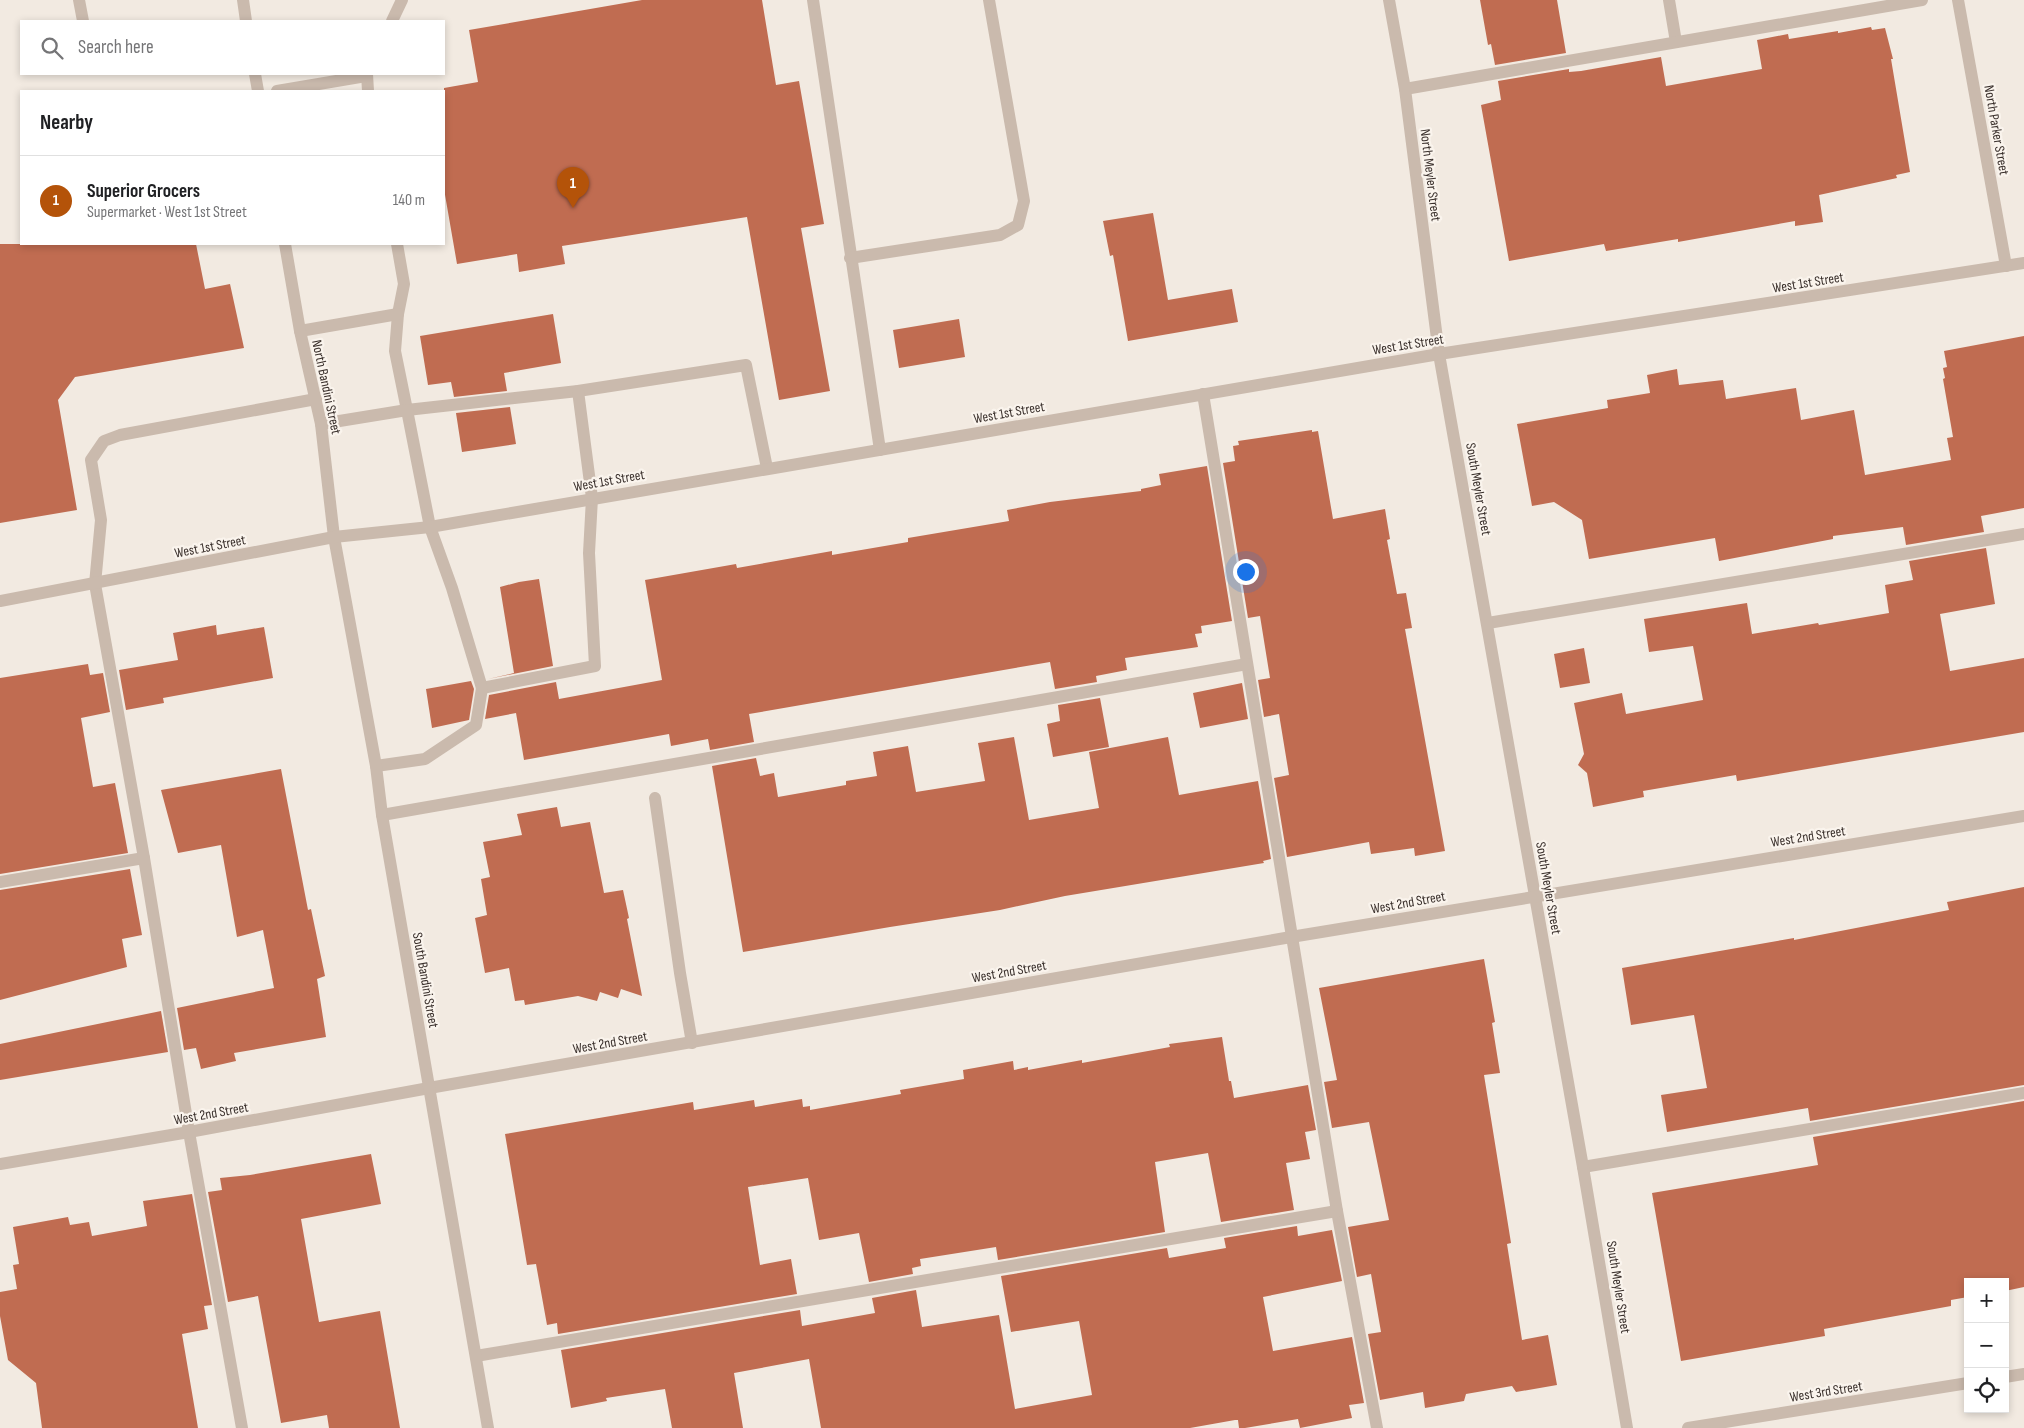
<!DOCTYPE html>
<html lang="en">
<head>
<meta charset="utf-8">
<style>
	body { margin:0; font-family:"Sofia Sans Condensed",sans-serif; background:#f2f2f2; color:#202124 }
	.controls { position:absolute; right:15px; bottom:15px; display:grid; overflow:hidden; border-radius:0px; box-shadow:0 2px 8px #0003 }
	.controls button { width:45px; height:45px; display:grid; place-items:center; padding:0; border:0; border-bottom:1px solid #e0e0e0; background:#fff; color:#202124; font:25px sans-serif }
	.you { position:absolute; left:1245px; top:571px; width:18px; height:18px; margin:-12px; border:4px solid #fff; border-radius:50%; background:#1a73e8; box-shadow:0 0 0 8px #1a73e833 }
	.badge { display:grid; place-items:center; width:32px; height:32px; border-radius:50%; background:#b45309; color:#fff; font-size:16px; font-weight:700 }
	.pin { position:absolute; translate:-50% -41px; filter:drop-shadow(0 1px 2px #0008) }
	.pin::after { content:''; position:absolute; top:26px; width:18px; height:15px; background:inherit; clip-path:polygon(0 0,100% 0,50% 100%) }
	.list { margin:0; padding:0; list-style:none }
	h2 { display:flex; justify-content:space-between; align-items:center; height:65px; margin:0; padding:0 20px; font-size:21px }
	h2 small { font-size:16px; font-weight:400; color:#757577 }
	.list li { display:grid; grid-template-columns:32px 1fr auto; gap:15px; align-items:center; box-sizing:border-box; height:90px; padding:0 20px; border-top:1px solid #e0e0e0 }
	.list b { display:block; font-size:19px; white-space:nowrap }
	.list p { margin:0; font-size:16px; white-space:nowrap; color:#757577 }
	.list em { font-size:16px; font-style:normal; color:#757577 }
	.icon { flex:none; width:28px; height:28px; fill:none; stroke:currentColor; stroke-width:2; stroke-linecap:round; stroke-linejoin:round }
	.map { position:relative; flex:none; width:2024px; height:1428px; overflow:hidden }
	.search { position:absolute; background:#fff; box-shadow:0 2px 8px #0003; left:20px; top:20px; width:425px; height:55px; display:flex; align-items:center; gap:12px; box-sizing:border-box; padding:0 18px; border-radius:0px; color:#757577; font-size:19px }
	.panel { position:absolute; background:#fff; box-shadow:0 2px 8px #0003; left:20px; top:90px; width:425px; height:155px; border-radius:0px }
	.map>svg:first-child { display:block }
</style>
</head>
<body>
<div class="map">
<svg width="2024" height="1428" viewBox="0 0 2024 1428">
	<rect width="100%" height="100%" fill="#f2eae1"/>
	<g fill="#c06c51">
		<path d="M642 0H762L776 85 799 81 824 224 801 228 830 391 779 400 747 217 562 246 565 264 519 272 517 254 457 264 444 189V88L478 82 469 30Z"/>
		<path d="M1480 0H1557L1566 53 1495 65 1491 44 1488 45Z"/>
		<path d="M1871 27 1872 30 1885 28 1893 59H1891L1910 172 1896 175 1897 178 1819 195 1823 222 1795 226V221L1678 242V239L1606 251 1604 244 1509 261 1481 105 1501 100 1498 81 1569 69V72L1581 71 1661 57 1666 86 1762 69 1757 40 1788 34 1789 39 1838 31V33Z"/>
		<path d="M1153 213 1168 300 1232 289 1238 322 1128 341 1113 255 1110 256 1103 221Z"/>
		<path d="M0 244H196L205 289 230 284 244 348 75 377 58 400 77 510 0 523Z"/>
		<path d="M553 314 561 363 504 373 507 391 454 397 451 382 428 385 420 336Z"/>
		<path d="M959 319 965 357 899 368 893 330Z"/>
		<path d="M2024 336V508L1981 516 1984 532 1906 545 1903 527 1833 536V539L1719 561 1715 538 1589 559 1582 520 1554 502 1532 506 1517 424 1608 408 1607 400 1650 393 1647 375 1677 369 1679 385 1723 380 1726 399 1796 388 1801 420 1854 410 1865 475 1951 460 1947 438 1953 437 1943 379 1945 378 1943 368 1947 367 1944 351Z"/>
		<path d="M510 407 516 444 462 452 456 413Z"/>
		<path d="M1312 430V432L1318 431 1333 519 1385 509 1390 539 1387 540 1397 594 1406 593 1412 628 1405 629 1445 851 1415 856 1414 848 1371 854 1369 842 1287 857 1274 778 1289 775 1279 714 1264 717 1258 680 1270 678 1260 616 1248 618 1223 463 1235 461 1233 446 1239 445 1238 441Z"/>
		<path d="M1207 466 1232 621 1201 626 1202 633 1195 634 1198 647 1125 658 1127 670 1096 676 1097 682 1055 689 1050 662 749 714 754 742 710 750 708 739 671 746 669 734 524 760 516 713 485 719 489 695 556 682 559 699 662 680 645 580 736 564 737 568 832 551V555L908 542V538L1009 521 1007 510 1050 502 1141 491V489L1161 485 1159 474Z"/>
		<path d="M1986 548 1995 604 1940 614 1950 671 2024 658V732L1737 781 1736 775 1643 791 1644 797 1593 807 1587 773 1578 765 1584 754 1574 703 1622 693 1626 714 1703 700 1693 646 1649 652 1644 619 1747 603 1752 634 1818 623 1819 625 1889 613 1885 585 1913 580 1909 561Z"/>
		<path d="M539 579 553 666 488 679 514 673 500 587 519 582Z"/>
		<path d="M216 625 217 635 264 627 273 678 163 698 164 703 126 710 119 670 178 660 173 633Z"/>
		<path d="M1584 648 1590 683 1560 688 1554 654Z"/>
		<path d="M88 664 90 675 103 673 110 712 81 718 93 787 115 783 128 853 0 874V678Z"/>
		<path d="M471 681 474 689 469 720 432 728 426 689Z"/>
		<path d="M1242 683 1248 719 1200 728 1193 693Z"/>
		<path d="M1100 698 1109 747 1053 757 1047 724 1060 721 1058 705Z"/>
		<path d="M1014 737 1029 820 1099 808 1089 752 1168 737 1179 795 1258 781 1271 859 1263 861 1264 863 1065 896 1000 910 890 927 743 952 712 766 756 758 760 776 774 773 778 797 846 785V781L877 776 873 752 908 746 916 792 985 781 978 743Z"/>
		<path d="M281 769 308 910 311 909 325 976 317 979 326 1037 234 1053 236 1061 201 1069 196 1048 184 1050 177 1008 274 988 263 930 237 937 221 845 178 853 161 790Z"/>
		<path d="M557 807 561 827 590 822 604 893 623 890 629 918 627 919 642 996 621 989 618 998 600 992 597 1001 578 996 525 1005 524 1000 515 1001 509 968 485 973 475 918 487 915 481 879 490 877 483 842 522 835 517 814Z"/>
		<path d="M130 869 142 935 122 939 127 967 0 1000V890Z"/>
		<path d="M2024 887V1085L1810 1121 1808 1108 1667 1132 1661 1095 1707 1088 1694 1015 1631 1025 1622 968 1794 938V940L1949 910 1947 902Z"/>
		<path d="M1484 959 1495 1022 1492 1023 1500 1073 1484 1075 1511 1243 1507 1244 1522 1340 1548 1335 1557 1385 1516 1392 1512 1386 1466 1394 1464 1401 1425 1408 1423 1392 1380 1400 1368 1334 1381 1332 1371 1274 1357 1277 1348 1227 1389 1220 1369 1122 1332 1128 1324 1082 1337 1080 1319 988Z"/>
		<path d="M161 1011 168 1052 0 1080V1044Z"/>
		<path d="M1222 1037 1229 1081H1231L1234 1098 1308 1085 1316 1130 1305 1132 1310 1159 1286 1163 1294 1210 1221 1222 1208 1153 1155 1162 1165 1232 998 1260 996 1247 920 1259 921 1266 912 1268 913 1274 869 1282 859 1233 819 1240 808 1178 748 1187 760 1265 791 1259 797 1294 558 1334 557 1323 547 1325 536 1264 527 1265 505 1134 693 1102 694 1110 754 1100 755 1107 802 1099 803 1107 810 1106V1110L901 1094 900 1090 964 1079 963 1070 1013 1061 1014 1070 1028 1067V1070L1082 1060V1063L1170 1047 1169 1044Z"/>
		<path d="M2024 1101V1287L2005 1291V1282H1968V1297L1951 1300V1306L1824 1329 1825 1336 1681 1361 1652 1193 1818 1165 1813 1137Z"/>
		<path d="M371 1154 381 1204 301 1219 319 1322 380 1311 400 1428H329L327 1415 281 1423 258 1296 228 1302 208 1192 222 1190 220 1178 250 1175Z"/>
		<path d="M192 1194 212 1305 204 1306 208 1329 182 1334 198 1428H42L36 1383 8 1360 0 1316V1292L17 1289 13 1265 19 1264 13 1227 68 1217 70 1225 89 1222 92 1236 147 1226 143 1201Z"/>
		<path d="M1297 1226 1298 1236 1332 1230 1342 1281 1263 1297 1273 1351 1352 1337 1364 1403 1349 1405 1352 1418 1300 1428 1298 1419 1245 1428H1239L1238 1420H1235L1190 1428H821L809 1359 734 1373 743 1428H672L665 1389 606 1398 607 1401 571 1408 561 1350 800 1310 802 1326 875 1313 872 1298 916 1290 922 1327 999 1315 1015 1409 1092 1395 1079 1321 1011 1332 1001 1276 1167 1248 1169 1258 1226 1248 1224 1238Z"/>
	</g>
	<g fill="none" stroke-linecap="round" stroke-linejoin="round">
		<g stroke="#cabaad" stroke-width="12">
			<path d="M79 0 83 21"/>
			<path d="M813 0 880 450"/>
			<path d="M1669 0 1676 42"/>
			<path d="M392 21 402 0"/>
			<path d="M367 74 368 91"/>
			<path d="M1405 89 1922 0"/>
			<path d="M277 91 366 76"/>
			<path d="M397 244 404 284 398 314 395 351 407 410 578 391 746 365 767 468"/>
			<path d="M850 258 1000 235 1018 225 1024 201 989 0"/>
			<path d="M300 331 398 314"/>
			<path d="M1203 394 1337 1211 1377 1428"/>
			<path d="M321 424 407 410 430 527 452 588 482 688 595 666 589 553 592 498 578 391"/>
			<path d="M1488 623 2024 534"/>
			<path d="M376 766 425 759 476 725 482 688"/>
			<path d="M655 798 680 973 692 1043"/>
			<path d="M382 815 1247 664"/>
			<path d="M0 882 144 858"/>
			<path d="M1583 1167 2024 1093"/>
			<path d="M476 1356 1337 1211"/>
			<path d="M242 1428 189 1132 144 858 95 584 101 520 91 460 104 441 120 435 316 399"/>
		</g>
		<g stroke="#cabaad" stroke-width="12">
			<path d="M1389 0 1405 89 1439 354 1583 1167 1627 1428"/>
			<path d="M1958 0 2006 266"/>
			<path d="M0 1164 189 1132 429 1088 1291 937 2024 816"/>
			<path d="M2005 1377 2024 1374"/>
			<path d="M1688 1428 1968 1383"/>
		</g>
		<g stroke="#cabaad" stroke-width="12">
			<path d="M243 0 246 21"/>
			<path d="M255 74 258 91"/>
			<path d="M285 244 300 331 321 424 334 537 376 766 382 815 488 1428"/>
			<path d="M0 601 334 537 430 527 1439 354 2024 263"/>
		</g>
	</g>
	<g text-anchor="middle" stroke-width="4.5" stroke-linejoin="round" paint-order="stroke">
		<g font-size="14" fill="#392f2b" stroke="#faf4ed">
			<text transform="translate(1997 130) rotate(80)" y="5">North Parker Street</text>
			<text transform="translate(1431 175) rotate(83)" y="5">North Meyler Street</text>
			<text transform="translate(1808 282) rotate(-9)" y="5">West 1st Street</text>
			<text transform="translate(1408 344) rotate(-9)" y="5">West 1st Street</text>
			<text transform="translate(327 387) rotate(78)" y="5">North Bandini Street</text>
			<text transform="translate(1009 412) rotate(-10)" y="5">West 1st Street</text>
			<text transform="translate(609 480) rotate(-10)" y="5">West 1st Street</text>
			<text transform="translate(1479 489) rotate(80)" y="5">South Meyler Street</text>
			<text transform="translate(210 546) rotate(-11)" y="5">West 1st Street</text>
			<text transform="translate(1808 836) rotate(-9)" y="5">West 2nd Street</text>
			<text transform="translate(1549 888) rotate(80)" y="5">South Meyler Street</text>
			<text transform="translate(1408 902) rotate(-10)" y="5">West 2nd Street</text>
			<text transform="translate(1009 971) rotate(-10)" y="5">West 2nd Street</text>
			<text transform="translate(426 980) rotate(80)" y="5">South Bandini Street</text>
			<text transform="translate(610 1042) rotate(-10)" y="5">West 2nd Street</text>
			<text transform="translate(211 1113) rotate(-10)" y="5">West 2nd Street</text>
			<text transform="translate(1619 1287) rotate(81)" y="5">South Meyler Street</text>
			<text transform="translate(1826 1391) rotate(-9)" y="5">West 3rd Street</text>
		</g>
	</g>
</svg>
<div class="controls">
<button>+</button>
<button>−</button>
<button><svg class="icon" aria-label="locate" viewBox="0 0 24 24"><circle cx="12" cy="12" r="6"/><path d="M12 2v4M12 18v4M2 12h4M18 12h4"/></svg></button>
</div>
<div class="you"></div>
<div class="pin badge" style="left:573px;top:208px">1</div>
<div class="search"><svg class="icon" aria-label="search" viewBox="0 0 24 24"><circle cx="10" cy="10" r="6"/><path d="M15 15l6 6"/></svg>Search here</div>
<section class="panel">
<h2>Nearby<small></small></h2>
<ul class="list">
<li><span class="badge">1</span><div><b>Superior Grocers</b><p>Supermarket · West 1st Street</p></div><em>140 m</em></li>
</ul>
</section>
</div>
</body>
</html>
